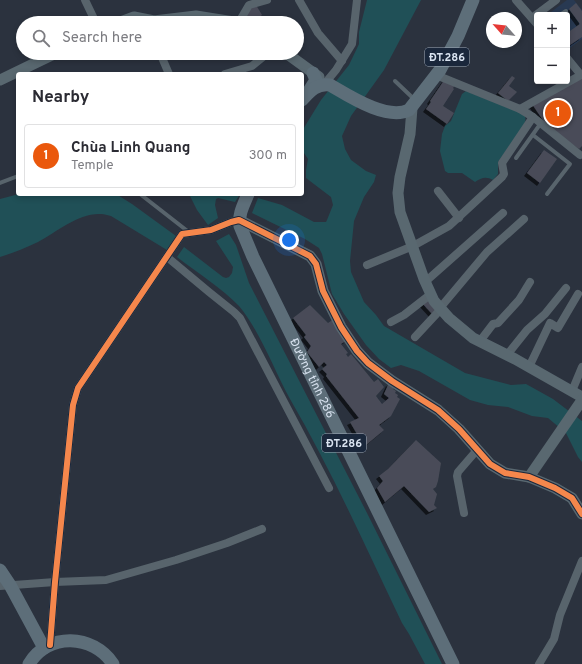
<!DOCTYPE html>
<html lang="en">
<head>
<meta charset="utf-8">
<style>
	body { margin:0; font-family:Overpass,sans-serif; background:#f2f2f3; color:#2b2b33 }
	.controls { position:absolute; right:12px; top:12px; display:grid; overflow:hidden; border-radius:4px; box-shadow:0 2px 6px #0003 }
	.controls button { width:36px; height:36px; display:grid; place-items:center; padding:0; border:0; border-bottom:1px solid #e1e1e2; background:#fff; color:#2b2b33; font:20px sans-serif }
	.compass { position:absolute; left:486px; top:12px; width:36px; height:36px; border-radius:50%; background:#fff; box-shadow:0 2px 6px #0003; rotate:297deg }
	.you { position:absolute; left:289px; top:240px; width:14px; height:14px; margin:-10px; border:3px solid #fff; border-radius:50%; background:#1a73e8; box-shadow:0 0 0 6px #1a73e833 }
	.badge { display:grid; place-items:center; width:26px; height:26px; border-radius:50%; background:#ea580c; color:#fff; font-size:13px; font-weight:700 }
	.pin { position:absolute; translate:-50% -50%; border:2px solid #fff; box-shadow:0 1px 4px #0006 }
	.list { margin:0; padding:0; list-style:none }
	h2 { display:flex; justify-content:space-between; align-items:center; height:52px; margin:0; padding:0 16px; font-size:17px }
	h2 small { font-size:13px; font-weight:400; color:#7c7c81 }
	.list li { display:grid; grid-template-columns:26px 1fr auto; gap:12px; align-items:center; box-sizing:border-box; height:64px; margin:0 8px 8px; padding:0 8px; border:1px solid #e1e1e2; border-radius:4px }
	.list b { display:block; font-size:15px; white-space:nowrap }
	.list p { margin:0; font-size:13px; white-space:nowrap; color:#7c7c81 }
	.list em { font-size:13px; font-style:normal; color:#7c7c81 }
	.icon { flex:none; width:22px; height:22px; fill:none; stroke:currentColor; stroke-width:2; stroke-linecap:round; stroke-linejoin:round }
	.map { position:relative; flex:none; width:582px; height:664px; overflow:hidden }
	.search { position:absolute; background:#fff; box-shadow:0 2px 6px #0003; left:16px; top:16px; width:288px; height:44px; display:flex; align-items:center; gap:10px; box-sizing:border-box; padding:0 14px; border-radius:22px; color:#7c7c81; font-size:15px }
	.panel { position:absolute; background:#fff; box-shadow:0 2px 6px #0003; left:16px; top:72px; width:288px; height:124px; border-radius:4px }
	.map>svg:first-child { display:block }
</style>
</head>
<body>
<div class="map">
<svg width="582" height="664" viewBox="0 0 582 664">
	<defs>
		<filter id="shadow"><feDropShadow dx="-3" dy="3" stdDeviation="0" flood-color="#0009"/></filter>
	</defs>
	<rect width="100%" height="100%" fill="#2b323e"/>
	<path fill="#283952" d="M567 0H574L582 10V39L567 50V15H547Z"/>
	<g fill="#205057">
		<path d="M367 0H421L384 70 351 116 342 136 345 149 351 160 366 171 376 175 374 182 364 197 354 221 350 261 351 272 364 302 376 315 384 326 465 373 511 385 526 384 553 399 582 421V462L578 457 566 433 548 418 532 416 508 407 488 405 470 400 419 371 401 365 391 368 379 359 366 345 344 314 332 294 322 254 319 248 305 239 252 213 258 198 282 205 314 222H326L327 220 333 205 331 197 306 178V170L308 159 302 150V131L321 100 349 65 359 44V32Z"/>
		<path d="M466 91 524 114C527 120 525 122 522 128L498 162V174L493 180C486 176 481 178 475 182L462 173H448L445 171 440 151 442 134 445 126 451 121 462 94Z"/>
		<path d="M19 194H116L132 204 176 236 167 250 111 216C85 207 60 230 38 242 25 248 13 253 0 257V199Z"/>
		<path d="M189 194H240L235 202 218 198 216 199 215 205 218 218 208 225 197 210Z"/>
		<path d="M229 234 236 245 249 283 367 513 442 664H425L409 634 402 623C366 548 332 471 290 399 274 370 260 331 239 306 223 289 196 272 177 257L184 247 223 277 226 278 229 277 232 273 233 267 216 241Z"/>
	</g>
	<g fill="#494c58" filter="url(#shadow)">
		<path d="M576 3 582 11V37L567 47V33L580 24 569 9Z"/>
		<path d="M256 5 262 15 251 23H245L241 20 247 10Z"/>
		<path d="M512 76 515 78 509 86 517 92 508 101 498 93Z"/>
		<path d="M582 77V146L579 149 547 126 532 104Z"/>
		<path d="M445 79 455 85 453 88 454 89 443 106 454 113 447 124 426 109 431 102 430 101Z"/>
		<path d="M544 150 557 159 540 183 527 173Z"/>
		<path d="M429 297 439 310 433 315 422 303Z"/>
		<path d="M310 305 328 323 334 319 347 340 341 344 348 353 346 354 348 357 351 354 374 382 378 379 384 387 376 396 382 404 389 398 384 394 389 383 394 387 393 389 396 391 395 393 398 395 397 397 400 399 391 416 379 425 384 430 366 445 362 441H361L350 422 359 418 326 376 327 374 322 369 327 365 324 362 319 367 307 352 311 346 304 337 306 335 293 318Z"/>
		<path d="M416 440 441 463 438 481 436 487 433 489 437 494 434 505 437 508 429 512 404 486 385 502 377 488 383 481 379 476 388 469Z"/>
	</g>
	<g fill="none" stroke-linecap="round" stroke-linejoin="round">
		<g stroke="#58646c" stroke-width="4">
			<path d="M560 15 566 11"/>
			<path d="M395 81 415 100"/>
			<path d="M533 135 570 164 547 194"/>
			<path d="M516 158 541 123"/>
			<path d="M0 183 18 176"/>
			<path d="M140 194 190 233"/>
		</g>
		<g stroke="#58646c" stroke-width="8">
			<path d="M85 0 96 23"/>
			<path d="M299 0 318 33 342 61"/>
			<path d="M516 0 537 24"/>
			<path d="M532 18 556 0"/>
			<path d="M239 22 249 5 267 0"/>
			<path d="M160 53 169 74"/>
			<path d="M225 74 252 66 268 53"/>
			<path d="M436 75 520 109 581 75 567 58"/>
			<path d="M326 82 336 70 352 44 357 0"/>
			<path d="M520 109 533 117 580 155"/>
			<path d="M438 191 459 218"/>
			<path d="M167 257 209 292 234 312 240 318 329 488"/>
			<path d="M367 265 413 246 449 226 502 177 504 174 502 163 533 117"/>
			<path d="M425 282 503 213"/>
			<path d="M440 308 487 252 524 219"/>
			<path d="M391 322 404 315 431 294"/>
			<path d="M415 337 441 309"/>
			<path d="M480 341 493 324 498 323 519 300 530 282"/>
			<path d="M507 355 527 330 545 314 566 288"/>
			<path d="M529 367 550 323 558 328 578 294"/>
			<path d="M572 391 582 367"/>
			<path d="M464 513 457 476 458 472 477 450"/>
			<path d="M0 586 55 582 106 580 176 560 227 543 262 529"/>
			<path d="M50 645 55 582 73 405 78 388 182 234 211 230 231 222 239 220"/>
			<path d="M539 664 554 639 560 615 582 561"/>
		</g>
		<g stroke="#596870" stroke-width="11">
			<path d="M118 23 134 17 154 21 196 16 240 23"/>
			<path d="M286 53 319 77"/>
			<path d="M0 80 56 53"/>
			<path d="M412 108 410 134 400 177 398 193 400 212 424 279 434 301 449 318 473 338 515 359 582 397"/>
			<path d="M239 220 310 256 316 264 323 291 341 327 357 351 368 363 392 381 438 410 459 429 490 464 505 473 529 477 555 488 572 498 582 514"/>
			<path d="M529 477 582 400"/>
		</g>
		<g stroke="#5d6e79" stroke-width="13">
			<path d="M309 91 316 80 313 73"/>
			<path d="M302 100C310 91 317 83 330 85 349 96 387 121 409 110L440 70 458 36 473 0"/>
			<path id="s1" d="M248 194C244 204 238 214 240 226L253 257 453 664"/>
			<path d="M0 570 10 585 44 648"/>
			<path d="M29 664C48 632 93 634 113 664"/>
		</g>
		<defs>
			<path id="cycleway" d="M50 645 55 582 73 405 78 388 182 234 211 230 231 222 239 220 310 256 316 264 323 291 341 327 357 351 368 363 392 381 438 410 459 429 490 464 505 473 529 477 555 488 572 498 582 514"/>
		</defs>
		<use href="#cycleway" stroke="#1a273b" stroke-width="8"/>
		<use href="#cycleway" stroke="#f5874c" stroke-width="6"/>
	</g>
	<g text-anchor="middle" stroke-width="3.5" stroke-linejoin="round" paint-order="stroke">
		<g fill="#1a273b" stroke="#a0abba" stroke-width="1">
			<rect x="425" y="48" width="44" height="18" rx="3"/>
			<rect x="322" y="434" width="44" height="18" rx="3"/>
		</g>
		<g font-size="11" font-weight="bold" fill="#d9e3f0">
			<text x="447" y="61">ĐT.286</text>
			<text x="344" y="447">ĐT.286</text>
		</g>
		<g font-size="12" fill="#d9e3f0" stroke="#1a273b">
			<text dy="4" stroke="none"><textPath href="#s1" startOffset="202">Đường tỉnh 286</textPath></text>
		</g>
	</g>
</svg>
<div class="controls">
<button>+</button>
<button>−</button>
</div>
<svg class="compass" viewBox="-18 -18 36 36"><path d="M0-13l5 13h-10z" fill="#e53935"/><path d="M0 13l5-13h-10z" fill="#7c7c81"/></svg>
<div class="you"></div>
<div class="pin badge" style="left:558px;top:113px">1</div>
<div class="search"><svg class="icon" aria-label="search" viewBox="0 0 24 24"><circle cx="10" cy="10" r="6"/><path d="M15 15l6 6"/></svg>Search here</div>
<section class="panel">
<h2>Nearby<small></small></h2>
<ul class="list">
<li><span class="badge">1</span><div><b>Chùa Linh Quang</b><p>Temple</p></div><em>300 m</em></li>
</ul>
</section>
</div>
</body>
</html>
